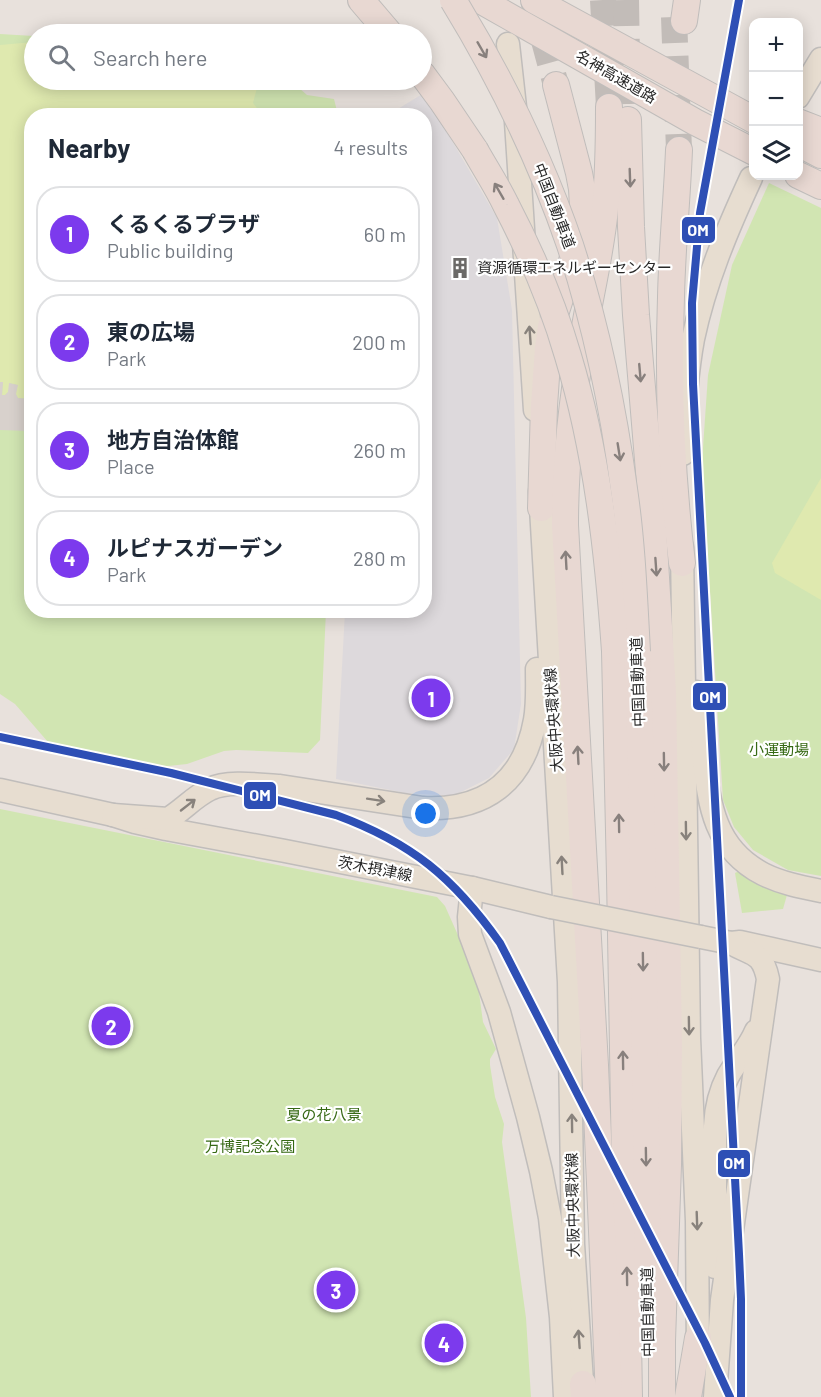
<!DOCTYPE html>
<html lang="en">
<head>
<meta charset="utf-8">
<style>
	body { margin:0; font-family:Barlow,"Noto Sans JP",sans-serif; background:#f2f2f3; color:#1f2937 }
	.controls { position:absolute; right:18px; top:18px; display:grid; overflow:hidden; border-radius:12px; box-shadow:0 3px 15px #0003 }
	.controls button { width:54px; height:54px; display:grid; place-items:center; padding:0; border:0; border-bottom:2px solid #e0e1e3; background:#fff; color:#1f2937; font:30px sans-serif }
	.you { position:absolute; left:426px; top:814px; width:21px; height:21px; margin:-15px; border:4px solid #fff; border-radius:50%; background:#1a73e8; box-shadow:0 0 0 9px #1a73e833 }
	.badge { display:grid; place-items:center; width:39px; height:39px; border-radius:50%; background:#7c3aed; color:#fff; font-size:20px; font-weight:700 }
	.pin { position:absolute; translate:-50% -50%; border:3px solid #fff; box-shadow:0 2px 6px #0006 }
	.list { margin:0; padding:0; list-style:none }
	h2 { display:flex; justify-content:space-between; align-items:center; height:78px; margin:0; padding:0 24px; font-size:26px }
	h2 small { font-size:20px; font-weight:400; color:#747a83 }
	.list li { display:grid; grid-template-columns:39px 1fr auto; gap:18px; align-items:center; box-sizing:border-box; height:96px; margin:0 12px 12px; padding:0 12px; border:2px solid #e0e1e3; border-radius:24px }
	.list b { display:block; font-size:22px; white-space:nowrap }
	.list p { margin:0; font-size:20px; white-space:nowrap; color:#747a83 }
	.list em { font-size:20px; font-style:normal; color:#747a83 }
	.icon { flex:none; width:33px; height:33px; fill:none; stroke:currentColor; stroke-width:2; stroke-linecap:round; stroke-linejoin:round }
	.map { position:relative; flex:none; width:821px; height:1397px; overflow:hidden }
	.search { position:absolute; background:#fff; box-shadow:0 3px 15px #0003; left:24px; top:24px; width:408px; height:66px; display:flex; align-items:center; gap:15px; box-sizing:border-box; padding:0 21px; border-radius:33px; color:#747a83; font-size:22px }
	.panel { position:absolute; background:#fff; box-shadow:0 3px 15px #0003; left:24px; top:108px; width:408px; height:510px; border-radius:24px }
	.map>svg:first-child { display:block }
</style>
</head>
<body>
<div class="map">
<svg width="821" height="1397" viewBox="0 0 821 1397">
	<rect width="100%" height="100%" fill="#e8e1dc"/>
	<path fill="#ddd9dc" d="M424 93 497 218 512 310 521 704 514 749 489 778 453 796 405 793 336 779 345 611 424 610V116L388 115Z"/>
	<g fill="#d1e5b2">
		<path d="M0 34 34 36V80H290L307 95 334 99 338 115 32 116V610L326 611 320 740 308 753 236 750 224 751 187 764 159 767 105 756 48 742 15 704 0 694Z"/>
		<path d="M769 183 821 208V876L788 870 753 850 734 827 723 800 702 462 708 375 732 265Z"/>
		<path d="M0 809 437 897 445 906 477 978 483 1022 496 1049 490 1059V1065L495 1097 504 1124 502 1142 526 1318 531 1397H0Z"/>
		<path d="M744 869 787 895 783 909 742 913 735 873Z"/>
	</g>
	<g fill="#dfe9af">
		<path d="M34 42V80H259L253 103 262 115 32 116 31 399 18 398 16 394 17 385 10 383 8 392 5 395H2L3 383 0 382V45Z"/>
		<path d="M821 478V600L775 573 772 563Z"/>
	</g>
	<path fill="#d8d1cc" d="M0 382H3L2 395H5L8 392 9 383 18 385 16 394 18 398 31 399V431L0 430Z"/>
	<g fill="none" stroke-linecap="round" stroke-linejoin="round">
		<g stroke="#c2bcb8" stroke-width="26" stroke-dasharray="26 13" stroke-linecap="butt">
			<path d="M533 0 556 85"/>
			<path d="M603 0 609 107"/>
			<path d="M626 0 628 120"/>
			<path d="M674 17 679 150"/>
		</g>
		<defs>
			<g id="major">
				<path d="M508 44 515 107 535 410"/>
				<path d="M798 97 821 59"/>
				<path d="M683 454C684 415 686 376 693 339 705 282 727 230 751 178"/>
				<path d="M540 491 569 982 573 1244 583 1397"/>
				<path d="M682 547 689 1038 697 1221 698 1356"/>
				<path d="M697 692C700 714 702 735 704 757 709 806 715 849 763 874 781 883 801 887 821 891"/>
				<path d="M0 790 113 815 135 822 166 829 285 851 472 888 551 907"/>
				<path d="M113 815 168 819C183 810 195 796 210 789 228 780 261 785 280 786L423 808C485 811 524 782 535 720 538 703 537 686 537 669"/>
				<path d="M472 888 469 917 470 934 499 1012 528 1117 541 1171 550 1218 561 1317 565 1397"/>
				<path d="M701 937 731 943 740 942 821 960"/>
				<path d="M715 1267V1126C716 1108 720 1091 728 1076 737 1060 749 1048 756 1031"/>
				<path d="M715 1397 722 1300 768 979C762 951 753 956 731 943"/>
			</g>
			<g id="highway">
				<path d="M361 0 390 34"/>
				<path d="M480 0 695 122 754 152"/>
				<path d="M534 0 754 120"/>
				<path d="M684 21 687 0"/>
				<path d="M422 74 442 101 475 150"/>
				<path d="M628 120 631 227 636 315 651 496 663 692 669 1043 668 1165 662 1341V1397"/>
				<path d="M798 122 821 131"/>
				<path d="M798 143 821 155"/>
				<path d="M679 150C677 199 672 248 671 297 668 386 671 474 682 563"/>
				<path d="M798 175 821 186"/>
				<path d="M541 508 544 406 548 348 551 327 579 239 583 206 582 189 579 173 556 85"/>
				<path d="M615 651 620 876 629 1397"/>
				<path d="M637 652 641 763 648 1281"/>
				<path d="M583 1384 584 1397"/>
				<path d="M609 1397 595 1065 565 525C565 462 572 400 583 338 590 295 601 252 605 208 609 174 609 141 609 107"/>
				<path d="M688 1397 698 1338"/>
			</g>
		</defs>
		<use href="#major" stroke="#c0bdbb" stroke-width="25"/>
		<use href="#highway" stroke="#c0bdbb" stroke-width="28"/>
		<use href="#major" stroke="#e7ddd0" stroke-width="22"/>
		<use href="#highway" stroke="#e8d8d2" stroke-width="26"/>
		<defs>
			<path id="major-bridge" d="M551 907 701 937"/>
			<g id="highway-bridge">
				<path d="M453 0C500 77 541 160 570 245 596 325 613 406 624 489 632 543 634 597 637 652"/>
				<path d="M475 150C485 168 497 186 506 205 531 253 553 304 568 356 597 452 608 552 615 651"/>
			</g>
		</defs>
		<use href="#major-bridge" stroke="#c0bdbb" stroke-width="25" stroke-linecap="butt"/>
		<use href="#highway-bridge" stroke="#c0bdbb" stroke-width="28" stroke-linecap="butt"/>
		<use href="#major-bridge" stroke="#e7ddd0" stroke-width="22"/>
		<use href="#highway-bridge" stroke="#e8d8d2" stroke-width="26"/>
		<defs>
			<g id="metro-1">
				<path d="M739 0 700 213 692 303 693 384 739 1254 741 1299V1397"/>
				<path d="M0 737 171 773 336 815C412 843 453 877 500 943L705 1343 730 1397"/>
			</g>
		</defs>
		<use href="#metro-1" stroke="#fff" stroke-width="12"/>
		<use href="#metro-1" stroke="#2e4fb5" stroke-width="8"/>
	</g>
	<defs><path id="oneway-shaft" d="M-6 0H5M1.5-3L5.5 0L1.5 3" fill="none" stroke-width="1.6" stroke-linecap="round" stroke-linejoin="round" transform="scale(1.5)"/></defs>
	<g stroke="#88807d">
		<use href="#oneway-shaft" transform="translate(482 50) rotate(60)"/>
		<use href="#oneway-shaft" transform="translate(630 178) rotate(88)"/>
		<use href="#oneway-shaft" transform="translate(499 191) rotate(-120)"/>
		<use href="#oneway-shaft" transform="translate(640 373) rotate(85)"/>
		<use href="#oneway-shaft" transform="translate(619 452) rotate(81)"/>
		<use href="#oneway-shaft" transform="translate(566 560) rotate(-93)"/>
		<use href="#oneway-shaft" transform="translate(656 567) rotate(86)"/>
		<use href="#oneway-shaft" transform="translate(578 755) rotate(-93)"/>
		<use href="#oneway-shaft" transform="translate(664 762) rotate(89)"/>
		<use href="#oneway-shaft" transform="translate(619 823) rotate(-91)"/>
		<use href="#oneway-shaft" transform="translate(643 962) rotate(89)"/>
		<use href="#oneway-shaft" transform="translate(623 1060) rotate(-91)"/>
		<use href="#oneway-shaft" transform="translate(646 1157) rotate(89)"/>
		<use href="#oneway-shaft" transform="translate(627 1276) rotate(-91)"/>
	</g>
	<g stroke="#88827c">
		<use href="#oneway-shaft" transform="translate(530 335) rotate(-94)"/>
		<use href="#oneway-shaft" transform="translate(376 800) rotate(9)"/>
		<use href="#oneway-shaft" transform="translate(188 805) rotate(-38)"/>
		<use href="#oneway-shaft" transform="translate(686 831) rotate(89)"/>
		<use href="#oneway-shaft" transform="translate(562 865) rotate(-93)"/>
		<use href="#oneway-shaft" transform="translate(689 1026) rotate(89)"/>
		<use href="#oneway-shaft" transform="translate(572 1123) rotate(-91)"/>
		<use href="#oneway-shaft" transform="translate(697 1221) rotate(88)"/>
		<use href="#oneway-shaft" transform="translate(579 1339) rotate(-94)"/>
	</g>
	<defs>
		<symbol id="building-bare" viewBox="-9 -9 18 18"><path d="M-4-6H4V6H1V3H-1V6H-4ZM-2.5-4.3h1.7v1.8h-1.7ZM.8-4.3h1.7v1.8H.8ZM-2.5-1h1.7V.8h-1.7ZM.8-1h1.7V.8H.8Z" fill="#6b6967" stroke="#fff" stroke-width="2.5" paint-order="stroke"/></symbol>
	</defs>
	<g fill-rule="evenodd">
		<use href="#building-bare" x="445" y="253" width="30" height="30"/>
	</g>
	<g text-anchor="middle" stroke-width="4.5" stroke-linejoin="round" paint-order="stroke">
		<g font-size="15" fill="#282828" stroke="#fff">
			<text transform="translate(616 77) rotate(30)" y="5">名神高速道路</text>
			<text transform="translate(554 206) rotate(69)" y="5">中国自動車道</text>
			<text transform="translate(638 682) rotate(-92)" y="5">中国自動車道</text>
			<text transform="translate(554 720) rotate(-94)" y="5">大阪中央環状線</text>
			<text transform="translate(375 869) rotate(11)" y="5">茨木摂津線</text>
			<text transform="translate(573 1205) rotate(-91)" y="5">大阪中央環状線</text>
			<text transform="translate(648 1312) rotate(-91)" y="5">中国自動車道</text>
		</g>
		<g font-size="15" fill="#282828" stroke="#fff" text-anchor="start">
			<text x="477" y="273">資源循環エネルギーセンター</text>
		</g>
		<g font-size="15" fill="#366914" stroke="#fff">
			<text x="779" y="755">小運動場</text>
			<text x="324" y="1120">夏の花八景</text>
			<text x="250" y="1152">万博記念公園</text>
		</g>
	</g>
	<g stroke="#fff" stroke-width="2">
		<rect x="681" y="216" width="35" height="28" rx="6" fill="#2e4fb5"/>
		<rect x="692" y="682" width="35" height="29" rx="6" fill="#2e4fb5"/>
		<rect x="243" y="781" width="34" height="29" rx="6" fill="#2e4fb5"/>
		<rect x="717" y="1149" width="34" height="29" rx="6" fill="#2e4fb5"/>
	</g>
	<g font-size="16" text-anchor="middle" font-weight="bold" fill="#fff">
		<text x="698" y="236">OM</text>
		<text x="710" y="703">OM</text>
		<text x="260" y="801">OM</text>
		<text x="734" y="1169">OM</text>
	</g>
</svg>
<div class="controls">
<button>+</button>
<button>−</button>
<button><svg class="icon" aria-label="layers" viewBox="0 0 24 24"><path d="M12 4l9 5-9 5-9-5zM3 14l9 5 9-5"/></svg></button>
</div>
<div class="you"></div>
<div class="pin badge" style="left:431px;top:698px">1</div>
<div class="pin badge" style="left:111px;top:1026px">2</div>
<div class="pin badge" style="left:336px;top:1290px">3</div>
<div class="pin badge" style="left:444px;top:1343px">4</div>
<div class="search"><svg class="icon" aria-label="search" viewBox="0 0 24 24"><circle cx="10" cy="10" r="6"/><path d="M15 15l6 6"/></svg>Search here</div>
<section class="panel">
<h2>Nearby<small>4 results</small></h2>
<ul class="list">
<li><span class="badge">1</span><div><b>くるくるプラザ</b><p>Public building</p></div><em>60 m</em></li>
<li><span class="badge">2</span><div><b>東の広場</b><p>Park</p></div><em>200 m</em></li>
<li><span class="badge">3</span><div><b>地方自治体館</b><p>Place</p></div><em>260 m</em></li>
<li><span class="badge">4</span><div><b>ルピナスガーデン</b><p>Park</p></div><em>280 m</em></li>
</ul>
</section>
</div>
</body>
</html>
